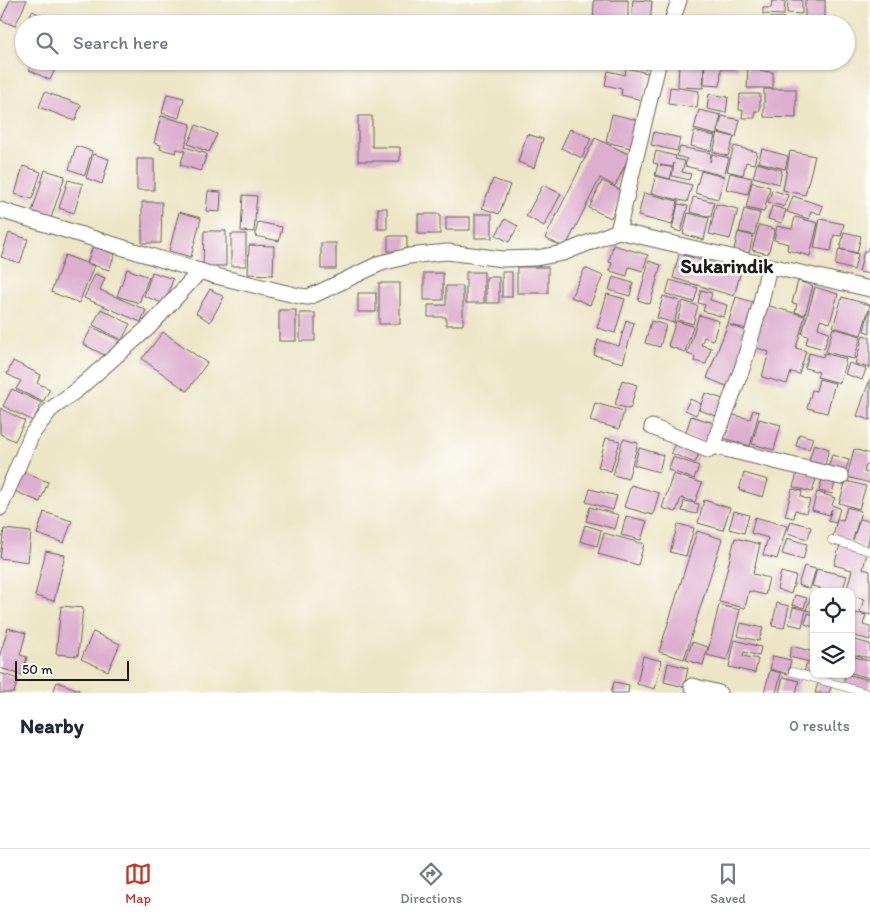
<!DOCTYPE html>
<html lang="en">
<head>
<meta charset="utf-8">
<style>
	body { margin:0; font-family:Itim,sans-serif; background:#f6f6f7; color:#1f2937 }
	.controls { position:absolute; right:15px; bottom:15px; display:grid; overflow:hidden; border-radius:10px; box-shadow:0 1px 4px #0004 }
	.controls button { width:45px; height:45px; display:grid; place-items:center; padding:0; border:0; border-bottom:1px solid #e0e1e3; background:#fff; color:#1f2937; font:25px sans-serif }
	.scale { position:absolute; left:15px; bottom:12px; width:114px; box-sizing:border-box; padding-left:5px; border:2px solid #1c1c1c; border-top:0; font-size:14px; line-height:18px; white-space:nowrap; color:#1c1c1c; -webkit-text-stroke:4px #fdfcf7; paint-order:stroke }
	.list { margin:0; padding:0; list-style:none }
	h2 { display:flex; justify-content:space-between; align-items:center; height:65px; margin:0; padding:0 20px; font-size:21px }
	h2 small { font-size:16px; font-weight:400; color:#747a83 }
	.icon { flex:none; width:28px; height:28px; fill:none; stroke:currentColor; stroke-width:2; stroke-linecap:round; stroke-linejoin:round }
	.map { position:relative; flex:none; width:870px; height:693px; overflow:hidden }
	.search { position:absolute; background:#fff; box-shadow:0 1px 4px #0004; left:15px; right:15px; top:15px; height:55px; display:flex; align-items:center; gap:12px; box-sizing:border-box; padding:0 18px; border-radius:28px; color:#747a83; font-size:19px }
	.sheet { height:155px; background:#fff }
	nav { display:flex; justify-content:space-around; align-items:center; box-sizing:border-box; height:70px; border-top:1px solid #e0e1e3; background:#fff; font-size:14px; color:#747a83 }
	nav a { display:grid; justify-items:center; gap:2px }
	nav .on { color:#c8321e }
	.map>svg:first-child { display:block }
</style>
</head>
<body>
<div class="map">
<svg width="870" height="693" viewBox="0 0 870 693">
	<rect width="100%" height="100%" fill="#fdfcf7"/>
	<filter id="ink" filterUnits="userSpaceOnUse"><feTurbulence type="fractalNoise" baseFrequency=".02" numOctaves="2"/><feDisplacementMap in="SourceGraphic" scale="10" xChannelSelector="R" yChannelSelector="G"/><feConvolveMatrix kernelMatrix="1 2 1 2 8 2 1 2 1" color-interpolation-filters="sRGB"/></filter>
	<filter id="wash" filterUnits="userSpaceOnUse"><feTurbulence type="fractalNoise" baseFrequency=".0096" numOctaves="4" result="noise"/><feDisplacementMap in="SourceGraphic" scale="20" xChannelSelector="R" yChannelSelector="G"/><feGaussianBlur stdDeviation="1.12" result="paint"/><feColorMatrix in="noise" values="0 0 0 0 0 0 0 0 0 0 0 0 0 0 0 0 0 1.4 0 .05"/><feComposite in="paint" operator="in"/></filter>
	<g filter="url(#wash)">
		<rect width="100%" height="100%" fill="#ece5c6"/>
		<g id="blocks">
			<g fill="#ddafcf">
				<path d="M10 0H27L15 26 1 20Z"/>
				<path d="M594 0H628V19L611 18V24H593Z"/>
				<path d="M633 0 652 1 650 24 631 22Z"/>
				<path d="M788 0H802V14L787 13Z"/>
				<rect x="805" y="0" width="20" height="24"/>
				<path d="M772 1H785L784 15 763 14V8H771Z"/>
				<path d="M32 11 44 16 40 24H27Z"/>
				<rect x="771" y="18" width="13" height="6"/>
				<path d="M33 61H59L50 80 29 70Z"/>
				<path d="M627 61H647L646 69 626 65Z"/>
				<path d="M679 61H704L703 88 678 87Z"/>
				<path d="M705 61H738V69H721L720 86 704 85Z"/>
				<path d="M758 61H777V64L761 63 760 71 773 72V88H747L748 64H758Z"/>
				<path d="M626 68 648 73 642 100 621 95 622 89 605 85 608 71 625 75Z"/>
				<path d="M670 87 699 91 697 108 668 104Z"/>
				<path d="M764 89H796V118L764 117Z"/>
				<path d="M45 92 81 105 75 121 39 107Z"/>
				<path d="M167 94 184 98 179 118 162 113Z"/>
				<path d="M709 94 728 97 726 113 707 109Z"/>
				<path d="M740 94H760V111H755V118H742L743 110H739Z"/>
				<path d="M699 110 721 115 716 135 694 129Z"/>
				<path d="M612 114 638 120 631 148 606 142Z"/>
				<path d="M161 116 191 124 185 147 207 154 201 171 180 165 185 151 177 149 176 153 160 149 161 145 154 143Z"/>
				<path d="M358 116H372V147H400V161H358Z"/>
				<path d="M722 116 740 120 736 137 718 132Z"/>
				<path d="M196 125 217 134 209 152 188 144Z"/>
				<path d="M570 129 591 138 582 158 561 148Z"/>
				<path d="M694 131 715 136 711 151 691 146Z"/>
				<path d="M654 132 680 138 677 151 651 145Z"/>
				<path d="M718 133 734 137 728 156 713 152Z"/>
				<path d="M527 134 543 139 534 168 518 162Z"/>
				<path d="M595 138 630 155 615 186 600 178 565 248 545 238Z"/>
				<path d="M76 146 92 151 85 175 69 169Z"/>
				<path d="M734 146 757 152 754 164 746 162 743 175 727 171Z"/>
				<path d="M680 147 711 153 710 162 712 154 729 158 724 176 685 166 687 159 677 156Z"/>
				<path d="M762 149 788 156 785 169 758 162Z"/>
				<path d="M656 151 676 156 675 159 685 161 682 172 691 174 689 180 672 176 674 163 673 167 660 165 673 168 670 179 655 175 658 164 653 163Z"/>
				<path d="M790 151 815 156 805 195 783 190Z"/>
				<path d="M93 154 109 159 102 184 86 178Z"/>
				<rect x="137" y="159" width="17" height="31"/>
				<path d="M757 163 782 170 779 184 753 177Z"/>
				<path d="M23 166 41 172 32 199 15 194Z"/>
				<path d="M45 170 65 176 51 218 32 212Z"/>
				<path d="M701 171 724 177 718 199 695 193Z"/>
				<path d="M730 173 752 178 748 194 726 189Z"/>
				<path d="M656 176 692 185 687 202 651 193Z"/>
				<path d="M493 179 510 185 499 214 482 208Z"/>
				<path d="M68 180 83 184 74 213 59 208Z"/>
				<path d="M602 181 623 191 611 218 589 208Z"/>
				<path d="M752 182 770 187 764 212 746 208Z"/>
				<path d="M543 185 561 194 544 226 526 216Z"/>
				<path d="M772 190 788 195 784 207 768 202Z"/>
				<path d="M208 191 221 192 220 212 206 211Z"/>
				<path d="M644 193 678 201 672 225 638 216Z"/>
				<path d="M243 195 257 196 254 232 241 231Z"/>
				<path d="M793 196 823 206 820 214 811 211 809 219 787 212Z"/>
				<path d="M693 197 714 202 711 217 690 212Z"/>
				<path d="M142 202H162L161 243H142Z"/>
				<path d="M678 204 688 206 681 232 672 229Z"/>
				<path d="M716 204 738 209 730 239 709 234Z"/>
				<path d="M772 206 786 210 782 223 768 219Z"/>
				<rect x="378" y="208" width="9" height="21"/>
				<path d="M744 209 760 213 754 235 739 232Z"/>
				<path d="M179 212 201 218 191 257 169 251Z"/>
				<path d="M688 213 709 218 704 240 683 234Z"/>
				<rect x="418" y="214" width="22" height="20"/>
				<rect x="475" y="214" width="17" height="24"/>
				<rect x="446" y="217" width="24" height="13"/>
				<path d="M795 217 818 223 810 256 787 250 788 244 774 240 777 226 792 229Z"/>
				<path d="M505 219 518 226 509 242 496 235Z"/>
				<path d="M820 219 844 224 841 236 834 235 831 251 814 248Z"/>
				<path d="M258 222 282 227 279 241 255 236Z"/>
				<path d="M759 225 775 229 768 254 752 250Z"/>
				<path d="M204 231H226V266H203Z"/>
				<path d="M738 232 753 236 749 253 734 250Z"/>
				<path d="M844 232 861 236 857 253 840 249Z"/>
				<path d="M9 233 28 239 20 263 1 257Z"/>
				<rect x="231" y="234" width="15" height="32"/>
				<rect x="388" y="236" width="19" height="15"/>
				<path d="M870 242V274L859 272 864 251H867Z"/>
				<rect x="321" y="243" width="15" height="26"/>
				<path d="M249 245 274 246 273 275 248 274Z"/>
				<path d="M613 245 648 255 643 271 629 267 627 276 610 271 612 263 609 262Z"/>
				<path d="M93 246 115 254 109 270 87 263Z"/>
				<path d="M839 249 858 254 854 270 835 265Z"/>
				<path d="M679 254 741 271 734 296 673 278Z"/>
				<path d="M65 255 94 266 79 303 51 292Z"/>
				<path d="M649 261 661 265 650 304 638 300Z"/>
				<rect x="517" y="267" width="31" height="26"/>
				<path d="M585 268 603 276 590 305 571 297Z"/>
				<path d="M127 269 149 277 139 303 117 296Z"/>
				<path d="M152 272 173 279 165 304 144 296Z"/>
				<rect x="466" y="272" width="18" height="31"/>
				<rect x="502" y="272" width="10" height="25"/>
				<rect x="424" y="273" width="19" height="27"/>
				<path d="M95 274 105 278 100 290 146 310 141 322 84 298Z"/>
				<rect x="486" y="277" width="13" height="26"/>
				<path d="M613 277 633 283 630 296 609 290Z"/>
				<path d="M670 280 698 288 694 302 666 294Z"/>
				<path d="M798 281 813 286 805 315 795 312 797 304 792 303Z"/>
				<rect x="379" y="283" width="21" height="41"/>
				<path d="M446 286H463V325H446V317H428V305H446Z"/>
				<path d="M815 287 838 294 830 323 820 320 818 328 829 332 824 349 806 344 808 336 802 334Z"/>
				<path d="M210 289 224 297 210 322 196 313Z"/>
				<path d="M701 290 712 293 710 300 727 305 724 317 703 311 705 305 698 303Z"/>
				<rect x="358" y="293" width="18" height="19"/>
				<path d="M607 294 625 299 615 333 597 328Z"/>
				<path d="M663 296 680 301 674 323 657 318Z"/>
				<path d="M736 297 759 304 752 330 730 325 752 333 731 388 707 378 728 324Z"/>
				<path d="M842 297 870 305 861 335 833 327Z"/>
				<path d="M683 301 698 306 693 324 678 320Z"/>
				<path d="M766 305 805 316 796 348 806 351 799 374 791 372 787 384 762 377 769 352 754 347Z"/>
				<path d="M101 309 130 324 122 340 93 325Z"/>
				<rect x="279" y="310" width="17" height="31"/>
				<path d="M869 310H870V333L864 331Z"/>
				<rect x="300" y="313" width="15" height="28"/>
				<path d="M699 315 719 321 713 340 704 337 701 345 711 348 706 364 694 361 695 356 687 354Z"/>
				<path d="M626 320 634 323 623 363 594 355 598 340 619 346Z"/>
				<path d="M651 321 666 325 660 347 645 343Z"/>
				<path d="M676 321 693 326 685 352 668 346Z"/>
				<path d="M92 327 119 340 110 358 83 344Z"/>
				<path d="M833 328 861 336 854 359 826 352Z"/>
				<path d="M163 332 207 363 187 391 142 359Z"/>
				<path d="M863 335 870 337V368L855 364Z"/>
				<path d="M809 353 823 357 824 353 846 359 840 383 817 377 819 372 805 368Z"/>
				<path d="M13 361 41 375 37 383 50 389 43 402 16 389 21 381 7 374Z"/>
				<path d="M849 363 866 369 862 380 845 374Z"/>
				<path d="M819 379 835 383 827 413 807 408 812 390 816 391Z"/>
				<path d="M870 379V420L857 416Z"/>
				<path d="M622 380 637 385 630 409 615 405Z"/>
				<path d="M12 389 42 403 33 421 3 406Z"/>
				<path d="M705 393 723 399 716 416 699 410Z"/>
				<path d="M690 399 701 404 696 415 685 410Z"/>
				<path d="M595 403 624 411 619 429 590 421Z"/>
				<path d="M0 408 25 421 15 441 0 434Z"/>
				<path d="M753 410 759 412 750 446 723 438 730 414 750 419Z"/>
				<path d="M691 416 717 424 711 443 685 435Z"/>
				<path d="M759 419 781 425 774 450 752 444Z"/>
				<path d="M799 434 813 438 809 449 796 446Z"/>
				<path d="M606 438 620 441 611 471 598 467Z"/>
				<path d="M623 439 638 443 628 479 613 475Z"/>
				<path d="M676 441 700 451 695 463 671 453Z"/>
				<path d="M814 444 829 449 824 468 808 463Z"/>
				<path d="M639 448 663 455 659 472 634 465Z"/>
				<path d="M854 449 870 454V466L866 465 864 472 870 473V483L847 477Z"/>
				<path d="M832 455 849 460 844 476 827 471Z"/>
				<path d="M673 457 699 466 694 479 668 470Z"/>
				<path d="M798 470 817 476 812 492 793 487Z"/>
				<path d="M20 471 48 482 40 502 12 490Z"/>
				<path d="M744 473 768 480 763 497 739 490Z"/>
				<path d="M673 474 702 483 695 502 681 498 676 512 662 508Z"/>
				<path d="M823 475 836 478 832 494 819 491Z"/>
				<path d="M846 481 866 486 859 509 839 503Z"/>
				<path d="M631 485 659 493 653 515 624 507Z"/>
				<path d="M590 489 617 496 613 510 586 502Z"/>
				<path d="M792 489 802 491 801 497 810 500 806 513 795 510 794 518 785 516Z"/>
				<path d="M817 492 835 498 832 505 840 508 836 523 828 521 832 509 829 515 812 510Z"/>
				<path d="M704 500 730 508 723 530 698 523Z"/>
				<path d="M684 501 699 504 697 514 682 511Z"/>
				<path d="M590 507 619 515 615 529 586 521Z"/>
				<path d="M847 507 861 511 853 540 860 519 870 521V536L867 547 832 540 837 520 843 521Z"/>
				<path d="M734 511 749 515 744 533 729 529Z"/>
				<path d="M44 512 72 521 64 543 37 534Z"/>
				<path d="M626 516 647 521 641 540 621 535Z"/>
				<path d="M755 517 787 526 777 559 763 555 768 538 751 533Z"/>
				<path d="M791 521 811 527 808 539 787 533Z"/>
				<path d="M678 524 694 528 686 556 670 552Z"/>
				<path d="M585 525 601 530 597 546 580 541Z"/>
				<path d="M4 529 31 532 28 562 0 558Z"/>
				<path d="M697 531 722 539 684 659 659 652Z"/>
				<path d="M604 533 644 544 638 565 598 554Z"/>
				<path d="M735 538 760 544 753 574 769 578 765 595 749 591 745 608 719 602Z"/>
				<path d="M787 538 807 544 803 560 782 554Z"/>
				<path d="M840 545 867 553 863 569 870 571V615L860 612 864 599 851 595V592H846L852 570 834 565Z"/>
				<path d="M46 551 65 555 54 601 35 596Z"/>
				<path d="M804 566 816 569 810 589 798 585Z"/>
				<path d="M817 569 847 576 842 592H819L820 588 812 586Z"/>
				<path d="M781 572 796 576 791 594 777 589Z"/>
				<path d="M812 593 814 594V612L806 610Z"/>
				<path d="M795 595 807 598 804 608 792 605Z"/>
				<path d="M777 603 789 606 784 628 772 626Z"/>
				<path d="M719 605 740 610 727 660 707 655Z"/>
				<path d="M61 606 83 608 78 656 56 654Z"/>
				<path d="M793 607 806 610 802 627 789 624Z"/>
				<path d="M808 613 814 615 813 627 805 624Z"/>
				<path d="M856 613 866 615 863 625 870 627V640L851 635Z"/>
				<path d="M741 623 763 628 759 641 738 636Z"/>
				<path d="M8 628 26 633 20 655 27 657 22 675 0 668V654Z"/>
				<path d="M93 632 120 644 108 671 81 659Z"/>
				<path d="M851 639 870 644V658L851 654Z"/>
				<path d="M735 640 761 647 759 656 744 652 743 656 758 659 755 673 729 667Z"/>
				<path d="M692 642 708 647 703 665 686 660Z"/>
				<path d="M792 646 814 652V663L789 657Z"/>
				<path d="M643 656 662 661 655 689 637 684Z"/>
				<path d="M773 656 791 660 788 674 770 669Z"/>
				<path d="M851 656 870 661V678L851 673Z"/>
				<path d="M668 663 688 668 684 687 664 682Z"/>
				<path d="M806 664 814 665V674H826L824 679 804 674Z"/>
				<path d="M770 670 781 673 776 693H764Z"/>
				<path d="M0 673 18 679 14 693H0Z"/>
				<path d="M846 674 870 680V693L842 688Z"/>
				<path d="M783 677 799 681 796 693H779Z"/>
				<path d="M57 682 79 690 78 693H53Z"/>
				<path d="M614 682 629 685 628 693H611Z"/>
				<path d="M818 683 831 687 829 693H815Z"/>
			</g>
		</g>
	</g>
	<g filter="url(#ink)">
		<use href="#blocks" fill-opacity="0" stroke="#656258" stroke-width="1"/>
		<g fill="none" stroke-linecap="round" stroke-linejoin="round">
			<defs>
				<g id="service">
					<path d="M832 540 870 551"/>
					<path d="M793 672 866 693"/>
				</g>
				<g id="minor">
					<path d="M671 24 679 0"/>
					<path d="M0 210 216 276 299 296 308 297 318 293 381 263 409 256 447 252 503 259 536 258 563 253 618 231 870 289"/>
					<path d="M618 231 659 61"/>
					<path d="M652 427 708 450 713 446 743 366 761 302 769 266"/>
					<path d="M713 446 841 477"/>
					<path d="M0 508 32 434 50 410 78 389 149 327 200 271"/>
					<path d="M692 686 719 693"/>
				</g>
			</defs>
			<use href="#service" stroke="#656258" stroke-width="9"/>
			<use href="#minor" stroke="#656258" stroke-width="17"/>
			<use href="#service" stroke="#fff" stroke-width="8"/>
			<use href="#minor" stroke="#fff" stroke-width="15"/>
		</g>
	</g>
	<g text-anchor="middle" stroke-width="5" stroke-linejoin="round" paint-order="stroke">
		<g font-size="20" font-weight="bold" fill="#1c1c1c" stroke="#fdfcf7">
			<text x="727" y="273">Sukarindik</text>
		</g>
	</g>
</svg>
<div class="controls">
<button><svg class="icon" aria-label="locate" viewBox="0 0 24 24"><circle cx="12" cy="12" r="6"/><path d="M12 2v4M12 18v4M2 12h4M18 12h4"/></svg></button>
<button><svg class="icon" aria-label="layers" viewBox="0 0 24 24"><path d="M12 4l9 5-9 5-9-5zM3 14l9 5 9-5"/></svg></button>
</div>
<div class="scale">50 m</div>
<div class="search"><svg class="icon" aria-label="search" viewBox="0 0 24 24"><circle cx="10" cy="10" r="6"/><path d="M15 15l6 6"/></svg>Search here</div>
</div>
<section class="sheet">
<h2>Nearby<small>0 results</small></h2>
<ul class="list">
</ul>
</section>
<nav>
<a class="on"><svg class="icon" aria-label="map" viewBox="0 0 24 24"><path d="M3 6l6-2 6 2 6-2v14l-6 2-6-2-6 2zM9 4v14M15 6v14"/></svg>Map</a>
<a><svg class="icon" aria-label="directions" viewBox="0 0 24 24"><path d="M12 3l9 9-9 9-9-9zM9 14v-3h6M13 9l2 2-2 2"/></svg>Directions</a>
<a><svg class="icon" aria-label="saved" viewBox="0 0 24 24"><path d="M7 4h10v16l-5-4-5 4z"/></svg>Saved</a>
</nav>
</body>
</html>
